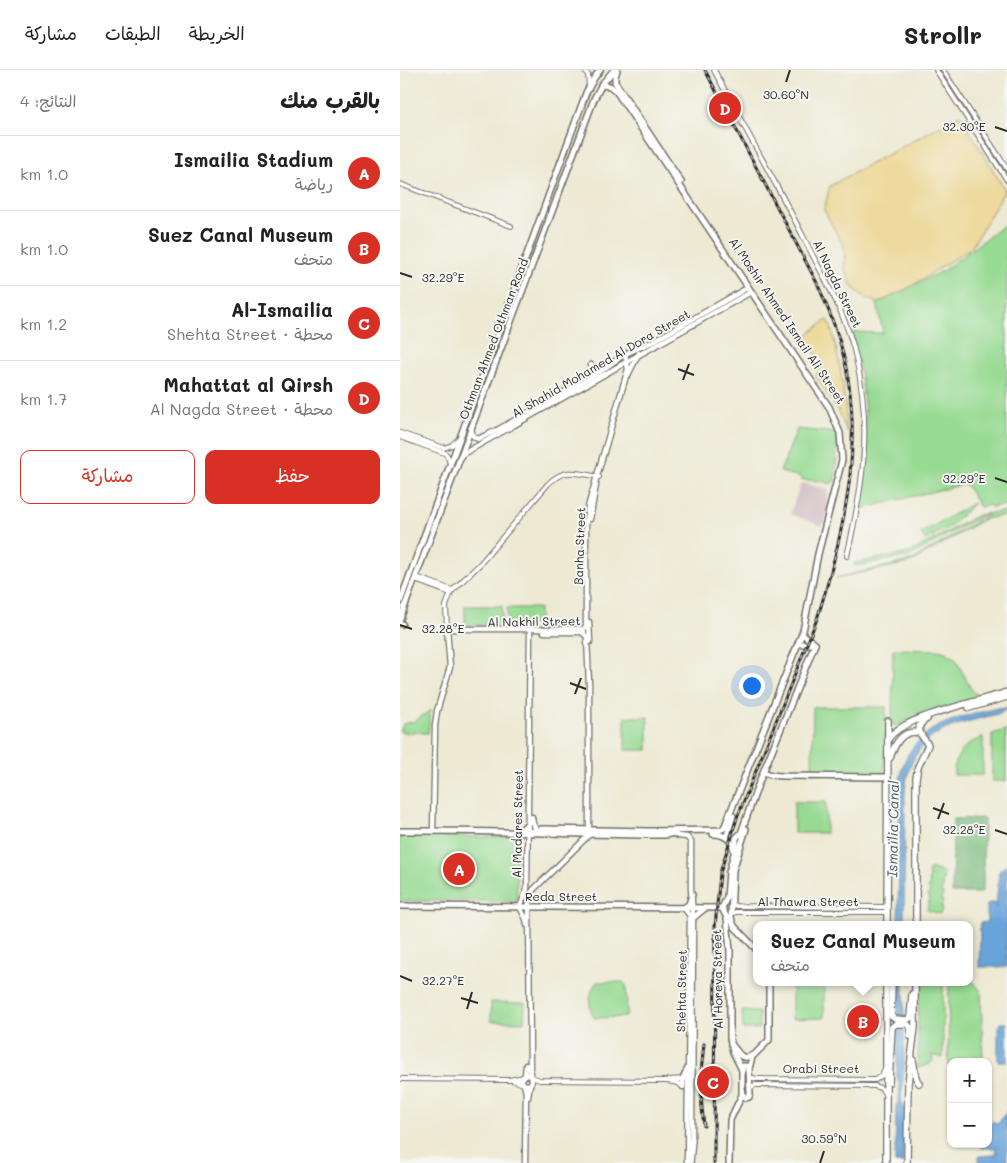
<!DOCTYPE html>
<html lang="ar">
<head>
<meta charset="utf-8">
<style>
	body { margin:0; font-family:Mali,"Playpen Sans Arabic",sans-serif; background:#f2f2f2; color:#222; direction:rtl }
	.controls { position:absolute; right:15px; bottom:15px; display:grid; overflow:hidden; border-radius:10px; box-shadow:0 1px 4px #0004 }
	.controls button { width:45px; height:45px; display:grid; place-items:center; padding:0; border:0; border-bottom:1px solid #e0e0e0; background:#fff; color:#222; font:25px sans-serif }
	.you { position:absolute; left:351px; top:615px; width:18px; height:18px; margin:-12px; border:4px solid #fff; border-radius:50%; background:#1a73e8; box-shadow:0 0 0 8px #1a73e833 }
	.badge { display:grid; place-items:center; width:32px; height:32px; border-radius:50%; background:#d93025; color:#fff; font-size:16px; font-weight:700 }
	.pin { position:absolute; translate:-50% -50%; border:2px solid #fff; box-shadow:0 1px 5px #0006 }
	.popup { position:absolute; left:353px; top:851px; width:220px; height:65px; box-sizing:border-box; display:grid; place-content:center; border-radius:10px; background:#fff; filter:drop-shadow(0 1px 4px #0005); font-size:16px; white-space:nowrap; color:#767676 }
	.popup b { font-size:19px; color:#222 }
	.popup::after { content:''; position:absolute; left:50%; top:100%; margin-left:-10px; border:10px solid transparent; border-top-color:#fff }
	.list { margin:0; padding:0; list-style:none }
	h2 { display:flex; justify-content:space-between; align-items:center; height:65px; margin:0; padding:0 20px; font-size:21px }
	h2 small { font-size:16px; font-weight:400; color:#767676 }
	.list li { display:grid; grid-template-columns:32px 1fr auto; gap:15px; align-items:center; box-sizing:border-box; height:75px; padding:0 20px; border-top:1px solid #e0e0e0 }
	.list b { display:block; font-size:19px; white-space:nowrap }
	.list p { margin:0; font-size:16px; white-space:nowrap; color:#767676 }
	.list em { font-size:16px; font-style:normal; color:#767676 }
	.actions { display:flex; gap:10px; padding:15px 20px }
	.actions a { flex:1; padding:11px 0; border:1px solid #d93025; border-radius:10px; text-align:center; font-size:18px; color:#d93025 }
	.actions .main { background:#d93025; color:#fff }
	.map { position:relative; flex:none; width:607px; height:1093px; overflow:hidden; direction:ltr }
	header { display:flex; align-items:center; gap:30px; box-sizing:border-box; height:70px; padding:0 25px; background:#fff; border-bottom:1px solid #e0e0e0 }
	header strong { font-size:24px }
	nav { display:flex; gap:28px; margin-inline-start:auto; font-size:18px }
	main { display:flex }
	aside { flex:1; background:#fff }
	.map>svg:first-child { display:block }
</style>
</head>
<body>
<header>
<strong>Strollr</strong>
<nav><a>الخريطة</a><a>الطبقات</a><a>مشاركة</a></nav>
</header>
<main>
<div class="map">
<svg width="607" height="1093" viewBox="0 0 607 1093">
	<rect width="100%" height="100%" fill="#f6f6f2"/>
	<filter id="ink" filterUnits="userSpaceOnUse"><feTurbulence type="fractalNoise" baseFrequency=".02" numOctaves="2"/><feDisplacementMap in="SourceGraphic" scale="10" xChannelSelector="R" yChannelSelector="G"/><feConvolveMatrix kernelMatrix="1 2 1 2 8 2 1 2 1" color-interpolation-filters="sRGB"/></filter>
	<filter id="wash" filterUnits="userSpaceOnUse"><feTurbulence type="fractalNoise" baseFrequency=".0096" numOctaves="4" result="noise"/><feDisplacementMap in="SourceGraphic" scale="20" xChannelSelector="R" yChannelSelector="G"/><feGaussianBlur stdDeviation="1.12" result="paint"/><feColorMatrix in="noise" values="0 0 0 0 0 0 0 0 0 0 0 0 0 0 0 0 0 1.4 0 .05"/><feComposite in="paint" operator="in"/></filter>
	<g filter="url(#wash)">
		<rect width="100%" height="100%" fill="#ede9d3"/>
		<path fill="#d2bec3" d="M401 413 428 419 427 424 429 425 427 431 430 435 425 454 423 453 422 456 390 444Z"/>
		<g fill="#97da92" stroke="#61825e">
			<path d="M607 153V435L591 437 590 435 580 437 565 414 460 439C472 376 465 323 453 262L483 263 477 234 544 200Z"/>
			<path d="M397 359 438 363 435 411 430 414 422 411 401 410V407L380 402Z"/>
			<path d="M574 433 552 455 525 470 521 463Z"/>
			<path d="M607 441V445L584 449 510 493 436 508 513 490 582 448 588 446 587 444 579 447 510 486 455 496 454 493 508 483 578 445Z"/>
			<rect x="65" y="536" width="37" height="19"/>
			<path d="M107 538H139V554L107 555Z"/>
			<path d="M493 579 537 580 546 582 555 588 572 620 580 629 506 651 495 656 492 654Z"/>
			<path d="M413 637H486L484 705 412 703Z"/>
			<path d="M31 640 28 663 0 662 3 654 15 651Z"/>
			<rect x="225" y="647" width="23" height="33"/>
			<path d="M606 660V711H592V664Z"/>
			<path d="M583 667V705H554C553 685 565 674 583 667Z"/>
			<rect x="394" y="732" width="32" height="31"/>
			<path d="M0 766 116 767 117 831H0Z"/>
			<path d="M530 798 544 803 542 815 543 816 541 823 543 824 541 830 543 831 541 837 543 838 540 844 527 840 530 827 528 826 530 820 528 819 530 812 528 811 530 806 528 805Z"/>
			<path d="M569 907 581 921 583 992H551V996H548L549 912H569Z"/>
			<path d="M197 912H223L226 915 227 943 225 947 195 948C187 940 189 921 197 912Z"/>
			<path d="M518 912H543V988L532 985 533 991 530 994 518 998Z"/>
			<path d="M424 915V948L392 949V916Z"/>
			<path d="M91 932 125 933 124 952 91 951Z"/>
			<path d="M342 941 359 942V959H343Z"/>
		</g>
		<path fill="#79ba7c" stroke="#527254" d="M584 748 583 820 581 823H552L553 749Z"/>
		<g fill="#eeda9e" stroke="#8c8264">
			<path d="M560 45 605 120 572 177 512 216 478 233 466 228 452 217 445 200 444 177 424 140 430 116Z"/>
			<path d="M427 250 429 251C440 288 445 323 447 362L438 340 416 307 421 293 406 266Z"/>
		</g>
		<g fill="#68a3d9" stroke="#4a6782">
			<path d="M601 637V639L607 637V640L602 641V643C552 656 513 659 505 720L504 855H498L500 711C501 705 502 698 504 693 520 652 564 647 601 637Z"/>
			<path d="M607 795V897H579L580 853 587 852V835L589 833H595L596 838 599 801Z"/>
			<path d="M498 912H504V998L501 1033 504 1036 503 1093H495L496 1036C501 1030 500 1014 497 1007Z"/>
			<path d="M601 953H607V992H598V956Z"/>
			<path d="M607 1041V1093H579V1086L596 1085V1078H581V1074H588V1058L593 1051 598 1054Z"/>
		</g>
	</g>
	<g filter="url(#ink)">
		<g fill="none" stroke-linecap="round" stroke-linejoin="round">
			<defs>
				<g id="tertiary">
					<path d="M184 0 188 5 189 16"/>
					<path d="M314 0C344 57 376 113 405 170 424 209 447 245 456 288 472 358 463 417 447 486"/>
					<path d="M536 0 607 110"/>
					<path d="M543 0 607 99"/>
					<path d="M0 114 111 156"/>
					<path d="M0 363 44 378 52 375 58 369"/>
					<path d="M0 367 45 383 48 387 50 394"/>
					<path d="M16 507 52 520"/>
					<path d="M15 510 50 523"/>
					<path d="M47 559 46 536 51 522 80 494 148 414C165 397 178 403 199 407"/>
					<path d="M331 834 336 836 487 837"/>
					<path d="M331 844 336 842H487"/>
					<path d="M131 1007 140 1010 267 1011 278 1013 283 1017"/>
					<path d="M349 1007 357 1009 475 1010 481 1006 485 999"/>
					<path d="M0 1009 109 1010 124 1007"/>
					<path d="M112 1010 124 1014"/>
					<path d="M269 1010 285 1009"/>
					<path d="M350 1017 356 1015 475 1016 482 1019 485 1024"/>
				</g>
				<g id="secondary">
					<path d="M191 295 194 300 198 303"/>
					<path d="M228 305 239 283"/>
					<path d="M71 358 73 366 78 369 99 359 198 303 225 284 252 272 342 221 348 217"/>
					<path d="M61 385 351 222"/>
					<path d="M190 449 196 415"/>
					<path d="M189 552 190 572"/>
					<path d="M144 562H184"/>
					<path d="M132 747 133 754 138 762"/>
					<path d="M33 761 35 656 37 641 50 597 47 559H184L186 556V452L188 437 228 299 225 284"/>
					<path d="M272 763 278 766 287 767 291 772V819L293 846 292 1072"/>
					<path d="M284 838 290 846 287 1093"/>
					<path d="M127 855 126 849 120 837 127 819 130 560"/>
					<circle cx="127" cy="1010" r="5"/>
					<path d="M125 1006 126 995"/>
					<path d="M130 1006 129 827 133 820 189 765V614L187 567 182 562"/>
					<path d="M124 1014 126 1023 125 1093"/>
					<path d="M283 1017V1008L287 999"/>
					<path d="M128 1027 130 1014"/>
				</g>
				<g id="primary">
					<path d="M217 0 215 7V12L281 112"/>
					<path d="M0 532 186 23 194 8 200 0"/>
					<path d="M0 549 194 29 202 14 214 0"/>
					<path d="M0 553 2 554"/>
					<path d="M405 566 415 574"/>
					<path d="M402 574H414"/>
					<path d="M364 702 371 705 382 706 488 707"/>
					<path d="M346 759 333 800 331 848 334 856 357 880"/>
					<path d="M0 761C89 760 177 765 265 765L274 763"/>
					<path d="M120 761 129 752"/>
					<path d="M129 762 142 759 250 761 320 760 324 758 403 561 418 484 442 390 440 363 429 337 216 21 210 16 201 15"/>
					<path d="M313 764C324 764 332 769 334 781"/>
					<path d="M327 765 333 746"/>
					<path d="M0 836 322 838"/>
					<path d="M284 838 289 834 292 825"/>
					<path d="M322 838 327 827 329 802 336 776V768L341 763 358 715 415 574"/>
					<path d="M322 838 327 848 330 881V968L333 982 342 1000"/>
					<path d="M293 848 304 839"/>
					<path d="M331 974C339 982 340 992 353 985"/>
					<path d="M343 996H347L349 999 350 1024 349 1027 346 1028 342 1024V998Z"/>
					<path d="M349 999 352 987 369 970V912"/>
					<path d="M329 1093 330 1050 342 1025"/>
				</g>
				<g id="trunk">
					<path d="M569 638 607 627"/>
					<path d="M520 663C518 657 520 652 527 649"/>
					<path d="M488 670C498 647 582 631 607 622"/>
					<path d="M490 688C495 673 502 659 520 663"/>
					<path d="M487 855 488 651"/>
					<path d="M516 855V708L518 697 528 675 520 663"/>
					<path d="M492 912 491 946 495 949 507 950 510 948 512 924"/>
					<path d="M512 988C516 996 513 1007 519 1013"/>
					<path d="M489 1012 492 957 496 954H507L511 958 510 966"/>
					<path d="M290 1093 292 1069"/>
					<path d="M486 1093V912"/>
					<path d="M507 1093 508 1013 515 957V912"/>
				</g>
			</defs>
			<use href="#tertiary" stroke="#6f6e66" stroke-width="6"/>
			<use href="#secondary" stroke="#6f6e66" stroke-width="7"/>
			<use href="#primary" stroke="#6f6e66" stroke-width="8"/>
			<use href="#trunk" stroke="#6f6e66" stroke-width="8"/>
			<use href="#tertiary" stroke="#fff" stroke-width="4"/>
			<use href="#secondary" stroke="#fff" stroke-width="4.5"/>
			<use href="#primary" stroke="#fff" stroke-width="5"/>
			<use href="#trunk" stroke="#fff" stroke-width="5.5"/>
			<defs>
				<g id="rail">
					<path d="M305 0 417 213C425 231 432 248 438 266 468 361 446 457 417 549L337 748 320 803 315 857 314 1093"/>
					<path d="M304 1056C300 1028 300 1002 304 974"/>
				</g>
			</defs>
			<use href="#rail" stroke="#2b2b2b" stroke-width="3"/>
			<use href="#rail" stroke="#f6f6f2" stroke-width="1" stroke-dasharray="4" stroke-linecap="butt"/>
		</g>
	</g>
	<path fill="none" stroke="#2b2b2b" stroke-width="2" d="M386 12 390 0M595 57 607 61M0 203 12 207M278 299 294 305M283 310 289 294M595 408 607 412M0 555 12 559M170 613 186 619M175 624 181 608M533 738 549 744M538 749 544 733M595 760 607 764M0 906 12 911M61 928 78 933M67 939 72 922M420 1093 424 1081"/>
	<g text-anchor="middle" stroke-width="4" stroke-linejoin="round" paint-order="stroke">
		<g font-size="12" fill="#2b2b2b" stroke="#f6f6f2">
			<text transform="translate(437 214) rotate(64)" y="4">Al Nagda Street</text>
			<text transform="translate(387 251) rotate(56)" y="4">Al Moshir Ahmed Ismail Ali Street</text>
			<text transform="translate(94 269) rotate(-69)" y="4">Othman Ahmed Othman Road</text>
			<text transform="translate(201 294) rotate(-30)" y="4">Al Shahid Mohamed Al Dora Street</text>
			<text transform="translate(180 476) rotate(-88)" y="4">Banha Street</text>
			<text transform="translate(134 552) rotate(-1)" y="4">Al Nakhil Street</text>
			<text transform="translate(118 754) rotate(-89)" y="4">Al Madares Street</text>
			<text x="161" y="831">Reda Street</text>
			<text x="408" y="836">Al Thawra Street</text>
			<text transform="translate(318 909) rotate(-91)" y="4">Al Horeya Street</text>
			<text transform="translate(282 921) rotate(-89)" y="4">Shehta Street</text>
			<text x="421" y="1003">Orabi Street</text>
		</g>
		<g font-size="14" font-style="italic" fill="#435b71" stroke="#f6f6f2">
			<text transform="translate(493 759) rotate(-89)" y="5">Ismaïlia Canal</text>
		</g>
	</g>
	<g font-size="12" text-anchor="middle" fill="#2b2b2b" stroke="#f6f6f2" stroke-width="4" stroke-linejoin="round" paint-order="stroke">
		<text x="386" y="29">30.60°N</text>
		<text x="564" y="61">32.30°E</text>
		<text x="43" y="212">32.29°E</text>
		<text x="564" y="413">32.29°E</text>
		<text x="43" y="563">32.28°E</text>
		<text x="564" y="764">32.28°E</text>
		<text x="43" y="915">32.27°E</text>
		<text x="424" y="1073">30.59°N</text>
	</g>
</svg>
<div class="controls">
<button>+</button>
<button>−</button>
</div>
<div class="you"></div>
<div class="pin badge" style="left:59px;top:799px">A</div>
<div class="pin badge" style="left:463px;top:951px">B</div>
<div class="popup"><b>Suez Canal Museum</b>متحف</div>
<div class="pin badge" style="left:313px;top:1012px">C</div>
<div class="pin badge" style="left:325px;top:38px">D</div>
</div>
<aside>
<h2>بالقرب منك<small>النتائج: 4</small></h2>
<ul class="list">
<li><span class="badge">A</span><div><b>Ismailia Stadium</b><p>رياضة</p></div><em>1.0 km</em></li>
<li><span class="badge">B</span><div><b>Suez Canal Museum</b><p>متحف</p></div><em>1.0 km</em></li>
<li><span class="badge">C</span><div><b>Al-Ismailia</b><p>محطة · Shehta Street</p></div><em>1.2 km</em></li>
<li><span class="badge">D</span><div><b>Mahattat al Qirsh</b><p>محطة · Al Nagda Street</p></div><em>1.7 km</em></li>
</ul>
<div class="actions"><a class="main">حفظ</a><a>مشاركة</a></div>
</aside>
</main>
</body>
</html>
